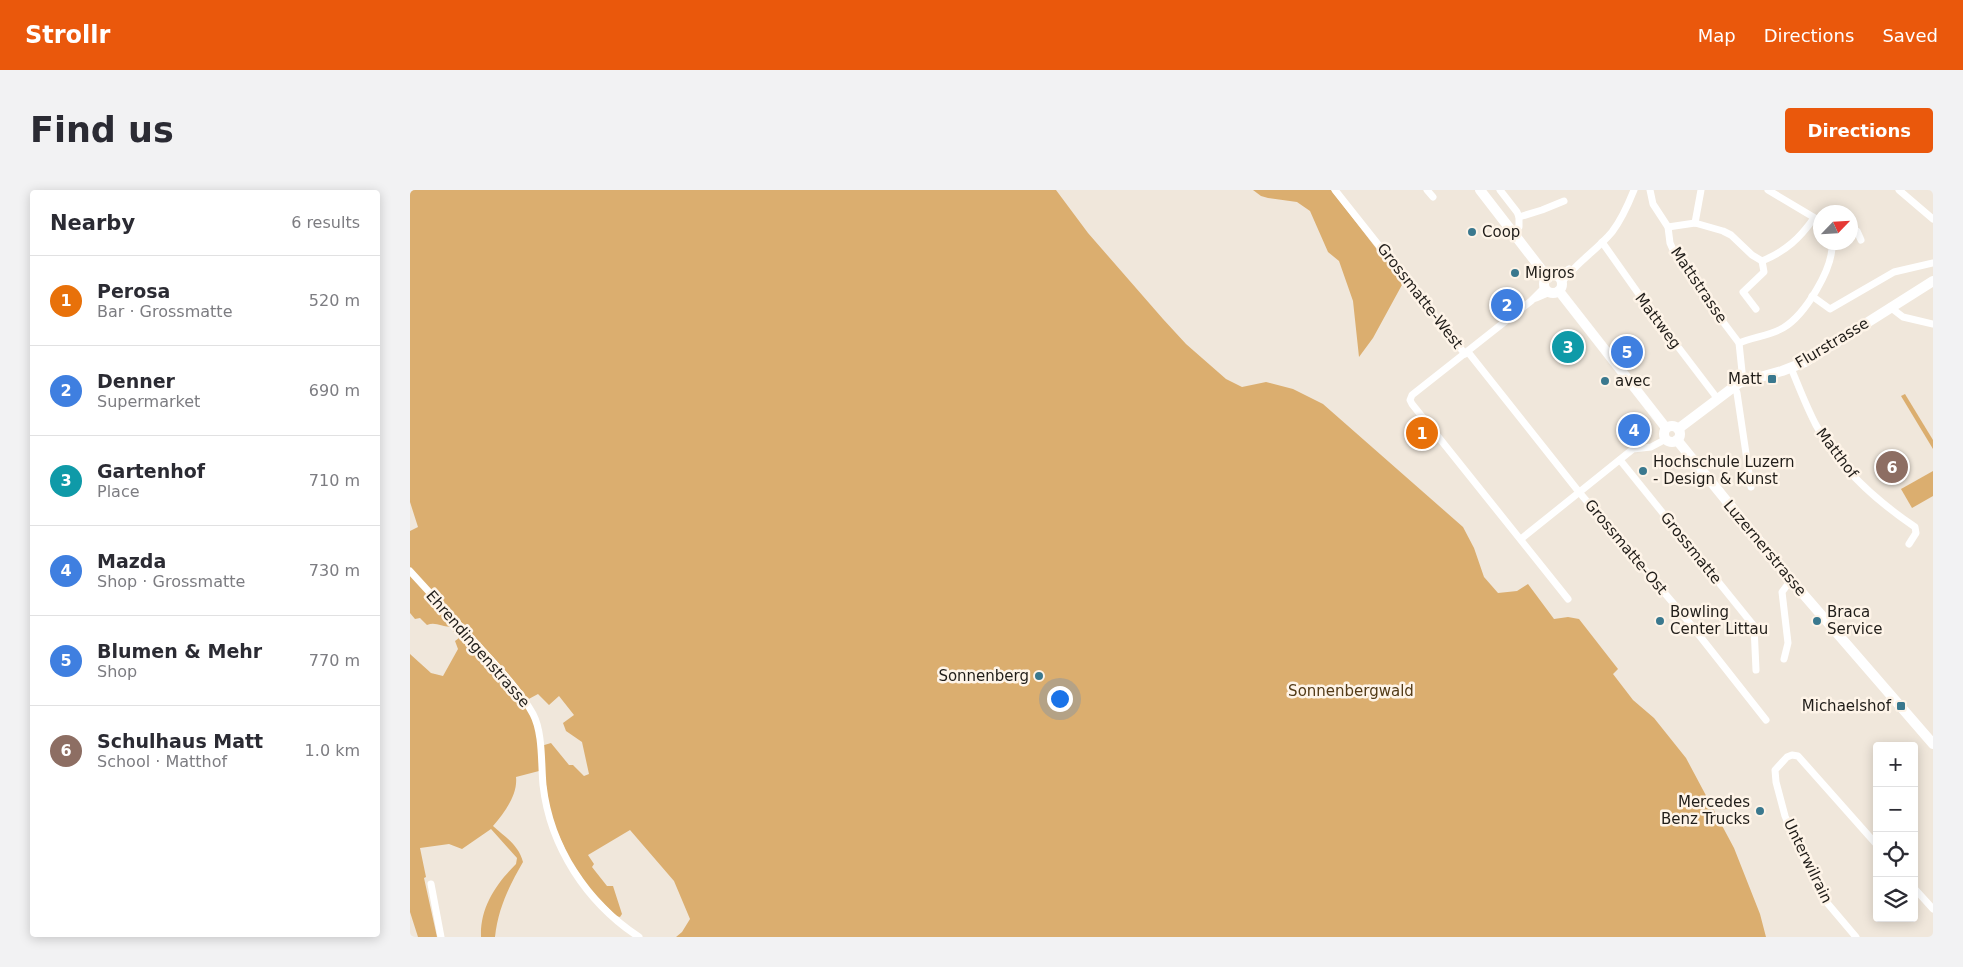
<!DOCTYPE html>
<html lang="en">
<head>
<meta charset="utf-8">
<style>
	body { margin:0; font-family:"DejaVu Sans",sans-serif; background:#f2f2f3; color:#2b2b33 }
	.controls { position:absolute; right:15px; bottom:15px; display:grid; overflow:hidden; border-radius:5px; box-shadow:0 2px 12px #0003 }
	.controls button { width:45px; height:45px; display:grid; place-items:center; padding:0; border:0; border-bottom:1px solid #e1e1e2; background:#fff; color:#2b2b33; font:25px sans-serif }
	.compass { position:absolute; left:1403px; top:15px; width:45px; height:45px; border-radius:50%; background:#fff; box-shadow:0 2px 12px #0003; rotate:65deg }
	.you { position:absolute; left:649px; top:508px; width:18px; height:18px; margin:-12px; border:4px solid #fff; border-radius:50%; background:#1a73e8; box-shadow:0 0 0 8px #1a73e833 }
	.badge { display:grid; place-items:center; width:32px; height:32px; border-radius:50%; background:#ea580c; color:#fff; font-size:16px; font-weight:700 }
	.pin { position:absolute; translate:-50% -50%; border:2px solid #fff; box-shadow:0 1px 5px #0006 }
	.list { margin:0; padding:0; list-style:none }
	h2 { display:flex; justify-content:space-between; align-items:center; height:65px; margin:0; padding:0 20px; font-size:21px }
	h2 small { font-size:16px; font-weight:400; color:#7c7c81 }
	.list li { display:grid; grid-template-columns:32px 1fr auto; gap:15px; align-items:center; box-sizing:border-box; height:90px; padding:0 20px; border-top:1px solid #e1e1e2 }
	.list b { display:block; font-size:19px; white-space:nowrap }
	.list p { margin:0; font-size:16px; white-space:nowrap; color:#7c7c81 }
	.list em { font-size:16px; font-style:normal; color:#7c7c81 }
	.icon { flex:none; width:28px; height:28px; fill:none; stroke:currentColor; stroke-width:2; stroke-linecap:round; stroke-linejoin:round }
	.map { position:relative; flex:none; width:1523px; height:747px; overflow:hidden; border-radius:5px }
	header { display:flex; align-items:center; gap:30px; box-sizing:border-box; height:70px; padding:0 25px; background:#ea580c; color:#fff }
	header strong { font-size:24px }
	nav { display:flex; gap:28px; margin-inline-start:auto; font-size:18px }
	.intro { display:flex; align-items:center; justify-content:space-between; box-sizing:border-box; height:120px; padding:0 30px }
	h1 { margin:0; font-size:35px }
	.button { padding:12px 22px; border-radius:5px; background:#ea580c; color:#fff; font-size:18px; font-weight:700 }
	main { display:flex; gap:30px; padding:0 30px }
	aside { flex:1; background:#fff; border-radius:5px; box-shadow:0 2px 12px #0003 }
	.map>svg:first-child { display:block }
</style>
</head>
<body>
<header>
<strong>Strollr</strong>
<nav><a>Map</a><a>Directions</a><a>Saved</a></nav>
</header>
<div class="intro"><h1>Find us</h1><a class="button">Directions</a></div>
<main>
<aside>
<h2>Nearby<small>6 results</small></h2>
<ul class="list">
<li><span class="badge" style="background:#e8710a">1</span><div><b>Perosa</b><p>Bar · Grossmatte</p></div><em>520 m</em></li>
<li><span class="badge" style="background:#3f7fe0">2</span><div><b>Denner</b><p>Supermarket</p></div><em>690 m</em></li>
<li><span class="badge" style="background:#0f9aa8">3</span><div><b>Gartenhof</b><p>Place</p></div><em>710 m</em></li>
<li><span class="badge" style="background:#3f7fe0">4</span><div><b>Mazda</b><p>Shop · Grossmatte</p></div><em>730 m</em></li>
<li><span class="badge" style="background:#3f7fe0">5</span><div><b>Blumen &amp; Mehr</b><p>Shop</p></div><em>770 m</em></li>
<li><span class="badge" style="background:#8d6e63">6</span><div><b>Schulhaus Matt</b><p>School · Matthof</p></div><em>1.0 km</em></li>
</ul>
</aside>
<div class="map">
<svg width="1523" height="747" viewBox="0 0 1523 747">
	<rect width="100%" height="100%" fill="#f0e7db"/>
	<g fill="#dbae6f">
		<path d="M0 0H646L678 43 753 129 776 154 816 189 832 197 856 192 883 199 913 214 1053 337 1064 358 1074 387 1088 403 1107 401 1118 394 1144 429 1158 427 1169 429 1208 479 1203 484 1223 510 1244 528 1276 568 1324 658 1350 724 1356 747H266L272 742 280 729 264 691 220 640 178 665 184 674 182 677 197 696H203L212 724 210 727 206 726 179 698 160 670 140 626 131 556 141 553 159 575H163L174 586 179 584 172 552 156 541 153 533 164 525 149 506 139 515 128 504 115 511 0 379V341L8 337 0 312Z"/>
		<path d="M843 0H921L993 93 963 148 949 167 943 111 929 71 918 62 900 21 887 12 858 8 851 6Z"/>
		<path d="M1495 204 1523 250V259L1491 206Z"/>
		<path d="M1523 281V306L1502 318 1491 299Z"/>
		<path d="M0 383 44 433V436C34 439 27 431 17 435L10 428 5 429 0 423Z"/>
		<path d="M47 440 53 442C70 462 117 508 124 531 129 547 129 564 129 581L106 587C108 605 94 623 83 636 95 647 109 655 113 672 99 696 88 719 85 747H71C70 717 86 694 106 674L107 668 81 639 52 659 39 654 10 658 16 687 14 688 27 747H8L0 722V464L21 483 33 486 48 459 45 451 49 448 43 441Z"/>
	</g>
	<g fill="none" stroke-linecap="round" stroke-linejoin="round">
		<g stroke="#fff" stroke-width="7">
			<path d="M925 0 1055 164"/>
			<path d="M1017 0 1023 7"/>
			<path d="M1090 0 1107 22 1109 27V37L1103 42"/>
			<path d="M1240 0 1243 14 1258 37 1260 53 1265 64 1289 100 1329 153 1333 191"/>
			<path d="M1358 0 1410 31"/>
			<path d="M1489 0 1523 29"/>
			<path d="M1109 27 1132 20 1154 11"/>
			<path d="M1285 33 1291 0"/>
			<path d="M1440 36 1447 41 1451 50"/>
			<path d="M1258 37 1285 33 1313 41 1321 45 1342 65 1352 71C1376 61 1390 48 1404 28"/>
			<path d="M1192 52 1240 120 1307 208"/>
			<path d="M1147 86 1159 79"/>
			<path d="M1152 92C1166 73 1187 60 1202 42 1212 29 1218 15 1224 0"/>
			<path d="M1135 97 1121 111 1002 205 1000 210 1002 214 1158 409"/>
			<path d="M1402 106 1420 119 1484 82 1523 73"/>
			<path d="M1126 108 1140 102"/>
			<path d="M1480 117 1493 127 1523 134"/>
			<path d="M1346 119 1333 102 1354 82 1352 71"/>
			<path d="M1329 153C1343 147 1359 146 1373 138 1395 125 1424 78 1422 52"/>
			<path d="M1058 162 1169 302 1274 426 1356 530"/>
			<path d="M1381 178C1389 197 1396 216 1406 235 1429 278 1465 310 1505 337L1506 343 1499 354"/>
			<path d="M1324 196 1327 203 1341 297"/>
			<path d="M1210 270 1344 436 1346 480"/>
			<path d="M1111 349 1223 259 1241 257 1256 249"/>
			<path d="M0 381C25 408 49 435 74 462 91 481 111 502 123 524 133 543 131 574 133 595 140 657 177 713 229 747"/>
			<path d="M1374 469 1378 453 1372 402 1381 390"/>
			<path d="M21 694 31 747"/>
			<path d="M1504 698 1523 719"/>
			<path d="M1446 747 1413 708 1387 655 1375 626 1366 592 1365 580 1377 567 1382 565 1388 566 1467 655"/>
		</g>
		<g stroke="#fff" stroke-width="10">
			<path d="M1070 0 1138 88"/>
			<circle cx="1143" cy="94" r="9"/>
			<path d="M1149 101 1256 238"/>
			<circle cx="1262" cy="244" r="8"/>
			<path d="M1268 239 1329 193 1372 181 1395 172 1523 91"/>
			<path d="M1267 250 1381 390 1523 554"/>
		</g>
	</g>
	<g fill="#3a788e" stroke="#fef4e8" stroke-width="2">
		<circle cx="1062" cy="42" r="5"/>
		<circle cx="1105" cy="83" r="5"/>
		<rect x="1357" y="184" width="10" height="10" rx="2.5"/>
		<circle cx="1195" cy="191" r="5"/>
		<circle cx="1233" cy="281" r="5"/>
		<circle cx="1250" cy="431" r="5"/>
		<circle cx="1407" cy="431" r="5"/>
		<circle cx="629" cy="486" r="5"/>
		<rect x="1486" y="511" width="10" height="10" rx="2.5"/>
		<circle cx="1350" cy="621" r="5"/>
	</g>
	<g text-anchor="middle" stroke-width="5" stroke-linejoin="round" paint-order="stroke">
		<g font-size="15" fill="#201d19" stroke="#fef4e8" text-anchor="start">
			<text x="1072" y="47">Coop</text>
			<text x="1115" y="88">Migros</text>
			<text x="1352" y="194" text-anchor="end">Matt</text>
			<text x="1205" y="196">avec</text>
			<text x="1243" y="277">Hochschule Luzern<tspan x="1243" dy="17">- Design &amp; Kunst</tspan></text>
			<text x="1260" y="427">Bowling<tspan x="1260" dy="17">Center Littau</tspan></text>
			<text x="1417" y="427">Braca<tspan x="1417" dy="17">Service</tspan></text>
			<text x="619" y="491" text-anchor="end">Sonnenberg</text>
			<text x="1481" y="521" text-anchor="end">Michaelshof</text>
			<text x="1340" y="617" text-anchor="end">Mercedes<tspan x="1340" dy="17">Benz Trucks</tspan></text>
		</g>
		<g font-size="15" fill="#201d19" stroke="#fef4e8">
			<text transform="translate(1289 95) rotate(56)" y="5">Mattstrasse</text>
			<text transform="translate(1010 106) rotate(52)" y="5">Grossmatte-West</text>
			<text transform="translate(1248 131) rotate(53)" y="5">Mattweg</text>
			<text transform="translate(1422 153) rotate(-31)" y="5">Flurstrasse</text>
			<text transform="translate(1427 263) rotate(53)" y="5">Matthof</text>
			<text transform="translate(1216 357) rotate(50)" y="5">Grossmatte-Ost</text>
			<text transform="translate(1281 358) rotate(51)" y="5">Grossmatte</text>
			<text transform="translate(1355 358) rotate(50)" y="5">Luzernerstrasse</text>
			<text transform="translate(68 459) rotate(49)" y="5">Ehrendingenstrasse</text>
			<text transform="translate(1398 671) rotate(64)" y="5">Unterwilrain</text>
		</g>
		<g font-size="15" fill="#533b17" stroke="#fef4e8">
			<text x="941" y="506">Sonnenbergwald</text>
		</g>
	</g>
</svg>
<div class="controls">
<button>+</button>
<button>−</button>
<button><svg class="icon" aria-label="locate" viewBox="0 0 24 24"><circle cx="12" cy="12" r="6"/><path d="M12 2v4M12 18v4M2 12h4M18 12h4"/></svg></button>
<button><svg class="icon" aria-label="layers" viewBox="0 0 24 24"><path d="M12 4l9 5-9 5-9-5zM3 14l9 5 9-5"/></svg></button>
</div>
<svg class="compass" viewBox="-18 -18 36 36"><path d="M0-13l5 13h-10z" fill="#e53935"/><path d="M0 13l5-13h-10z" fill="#7c7c81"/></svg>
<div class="you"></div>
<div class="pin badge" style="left:1012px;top:243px;background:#e8710a">1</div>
<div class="pin badge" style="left:1097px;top:115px;background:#3f7fe0">2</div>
<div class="pin badge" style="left:1158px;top:157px;background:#0f9aa8">3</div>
<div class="pin badge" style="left:1224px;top:240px;background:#3f7fe0">4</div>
<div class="pin badge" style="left:1217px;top:162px;background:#3f7fe0">5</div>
<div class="pin badge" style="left:1482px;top:277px;background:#8d6e63">6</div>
</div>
</main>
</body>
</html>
